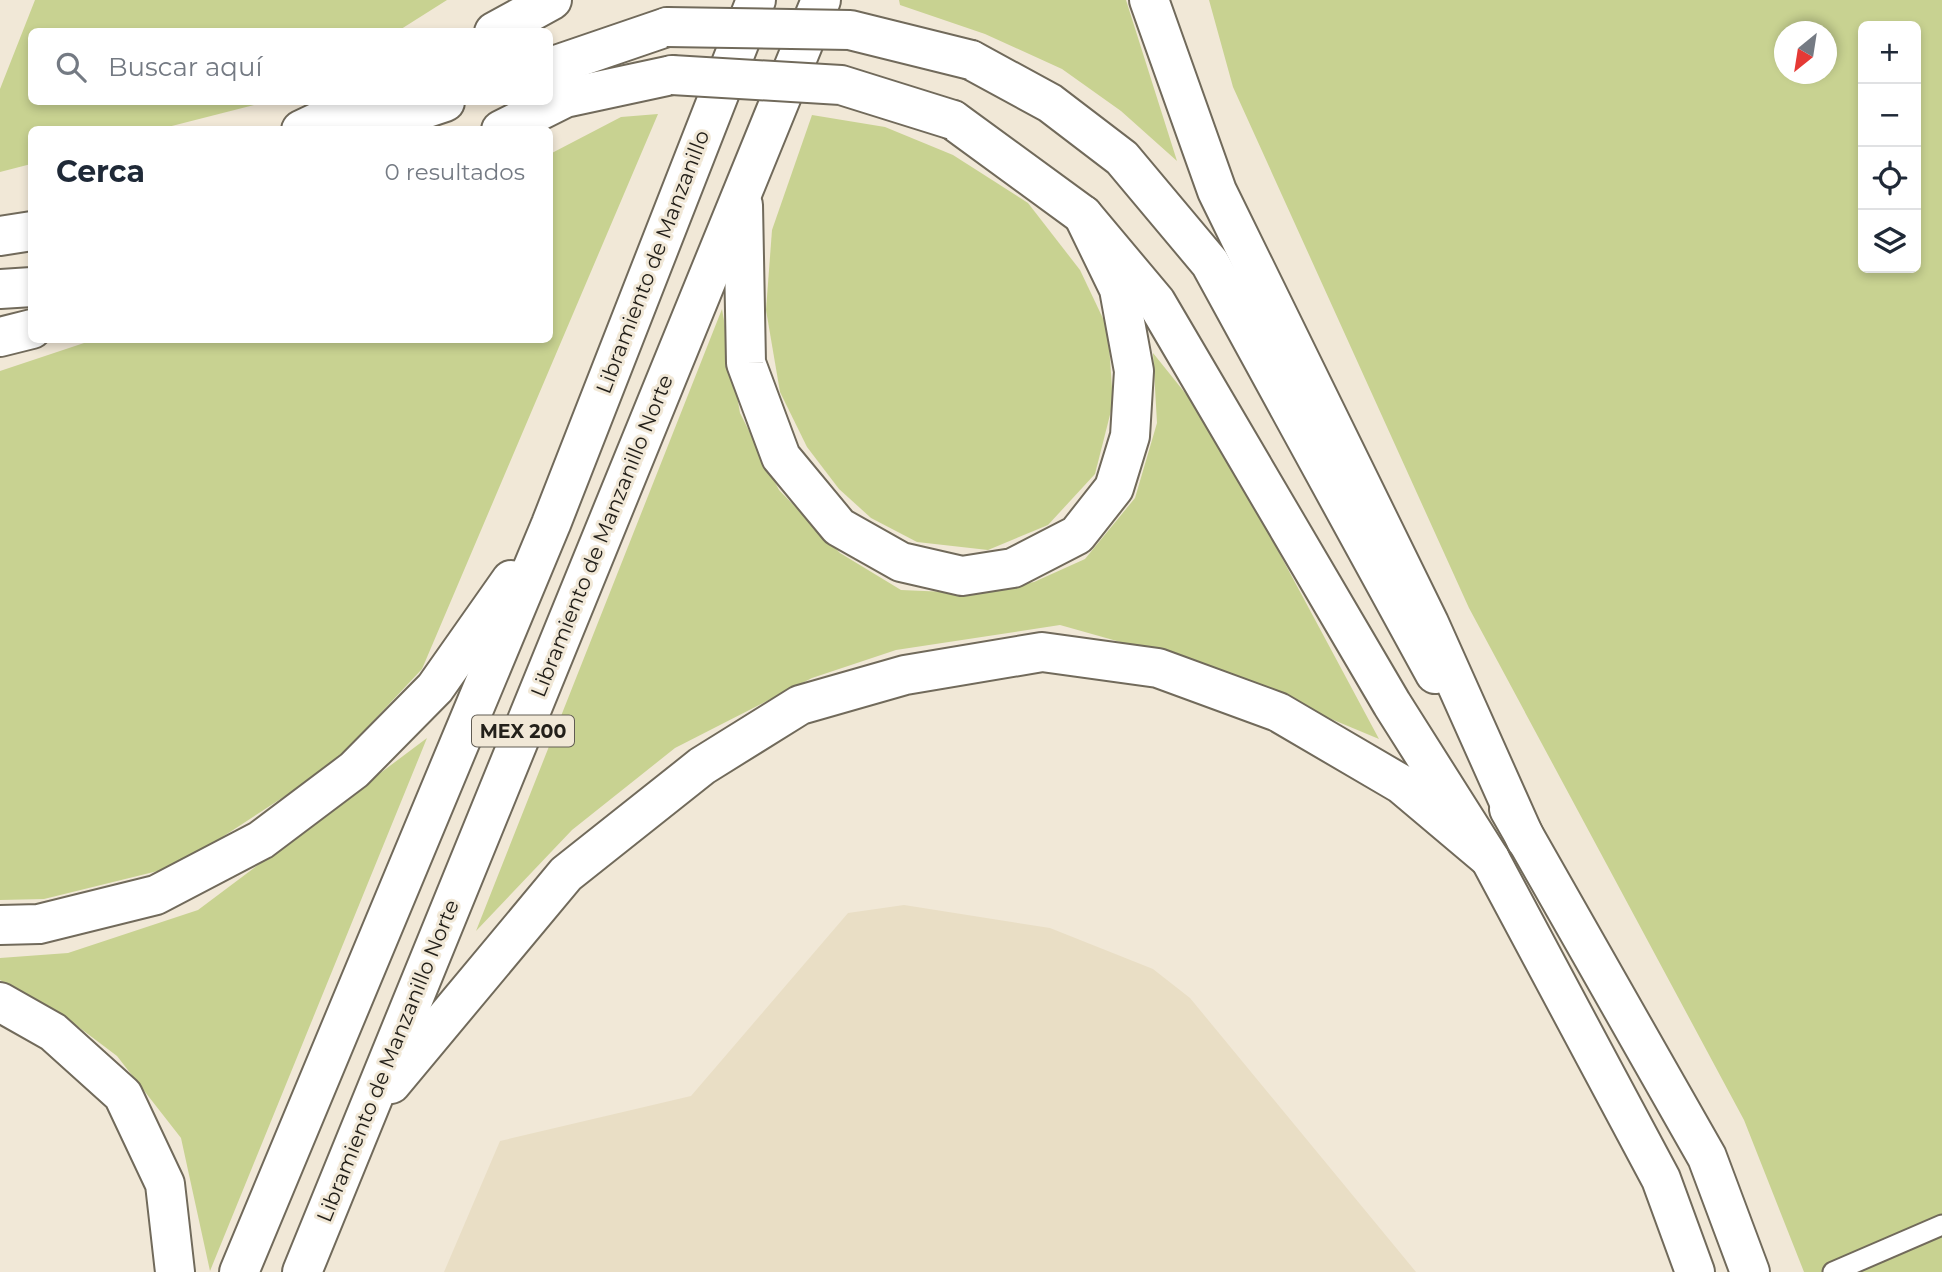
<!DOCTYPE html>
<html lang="es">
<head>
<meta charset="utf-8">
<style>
	body { margin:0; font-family:Montserrat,sans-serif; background:#f6f6f7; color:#1f2937 }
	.controls { position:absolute; right:21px; top:21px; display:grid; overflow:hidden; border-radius:10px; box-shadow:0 4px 10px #0003 }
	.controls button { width:63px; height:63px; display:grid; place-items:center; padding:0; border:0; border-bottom:2px solid #e0e1e3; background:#fff; color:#1f2937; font:35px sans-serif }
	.compass { position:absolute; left:1774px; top:21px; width:63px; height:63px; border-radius:50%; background:#fff; box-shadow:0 4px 10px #0003; rotate:210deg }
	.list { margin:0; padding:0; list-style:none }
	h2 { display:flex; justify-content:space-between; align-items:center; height:91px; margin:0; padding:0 28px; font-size:30px }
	h2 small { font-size:23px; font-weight:400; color:#747a83 }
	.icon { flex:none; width:38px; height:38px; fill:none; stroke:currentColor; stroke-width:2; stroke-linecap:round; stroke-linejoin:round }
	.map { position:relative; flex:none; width:1942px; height:1272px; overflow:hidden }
	.search { position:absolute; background:#fff; box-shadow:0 4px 10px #0003; left:28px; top:28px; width:525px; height:77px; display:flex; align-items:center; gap:18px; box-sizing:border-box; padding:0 24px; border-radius:10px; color:#747a83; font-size:26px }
	.panel { position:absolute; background:#fff; box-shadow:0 4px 10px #0003; left:28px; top:126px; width:525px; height:217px; border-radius:10px }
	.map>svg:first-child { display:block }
</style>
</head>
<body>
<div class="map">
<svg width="1942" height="1272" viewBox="0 0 1942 1272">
	<rect width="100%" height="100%" fill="#f1e8d7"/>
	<path fill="#e9dec5" d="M904 905 1050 928 1153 969 1190 998 1416 1272H444L500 1141 691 1096 848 913Z"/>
	<g fill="#c8d291" fill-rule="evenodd">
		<path d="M35 0H447L398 31 32 32V102H266L160 129 32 130 31 164 0 172V89Z"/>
		<path d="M899 0H1126L1177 161 1121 111 1062 69 985 34 900 5Z"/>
		<path d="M1209 0H1942V1272H1804L1744 1120 1469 608 1233 87ZM1863 26H1916V268H1863ZM1784 32H1826V74H1784Z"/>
		<path d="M658 114 422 669 331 766 178 866 44 899 0 900V371L93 340H550V154L621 117Z"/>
		<path d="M812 115 885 127 953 155 1028 203 1080 270 1108 329 1113 403 1095 474 1048 525 988 550 917 542 871 518 839 489 807 447 780 392 766 310 772 230Z"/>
		<path d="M722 309 740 413 779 490 840 553 901 590 971 593 1034 582 1085 559 1135 498 1157 423 1153 353 1210 424 1379 739 1202 665 1060 625 896 650 812 678 675 748 572 830 476 931Z"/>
		<path d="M427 738 210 1271 181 1138 117 1056 60 1013 0 980V958L68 953 198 910Z"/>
	</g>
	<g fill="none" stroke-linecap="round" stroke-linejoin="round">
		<defs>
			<path id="lane" d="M1833 1272 1942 1225"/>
			<g id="primary">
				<path d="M971 60 1050 103 1122 158 1210 263 1435 674"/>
				<path d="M550 67 667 27"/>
				<path d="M953 120 1083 215 1156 302 1392 704 1490 859 1661 1179 1695 1272"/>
				<path d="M361 130 445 102"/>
				<path d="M501 130 565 98 672 75"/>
				<path d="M0 236 32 231"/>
				<path d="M0 289 32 287"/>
				<path d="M1509 809 1707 1157 1750 1272"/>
			</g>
			<g id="highway">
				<path d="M1149 0 1217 191 1429 623 1526 840"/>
				<path d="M494 32 552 0"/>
				<path d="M301 130 360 102"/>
				<path d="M743 205 746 363 781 457 839 527 901 562 962 576 1013 568 1077 535 1114 488 1130 436 1134 371 1119 289 1083 215"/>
				<path d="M0 337 32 329"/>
				<path d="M0 925 39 924 156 895 261 840 354 770 435 688 511 580"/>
				<path d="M0 1002 53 1032 123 1095 165 1184 175 1272"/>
				<path d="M391 1084 566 874 702 766 800 705 905 675 1042 652 1158 668 1278 712 1401 784 1490 859"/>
				<path d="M239 1272 551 524 756 0"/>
				<path d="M302 1272 821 0"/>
			</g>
		</defs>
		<use href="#lane" stroke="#716a5b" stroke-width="23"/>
		<use href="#primary" stroke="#716a5b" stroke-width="42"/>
		<use href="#highway" stroke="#716a5b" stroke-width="42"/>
		<use href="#lane" stroke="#fff" stroke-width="19"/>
		<use href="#primary" stroke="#fff" stroke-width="38"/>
		<use href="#highway" stroke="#fff" stroke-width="38"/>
		<defs>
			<g id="primary-bridge">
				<path d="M667 27 850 30 971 60"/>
				<path d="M672 75 841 85 953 120"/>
			</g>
		</defs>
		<use href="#primary-bridge" stroke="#716a5b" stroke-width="42" stroke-linecap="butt"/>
		<use href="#primary-bridge" stroke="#fff" stroke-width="38"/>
	</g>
	<g text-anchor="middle" stroke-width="6" stroke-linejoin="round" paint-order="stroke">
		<rect fill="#f1e8d7" stroke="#615c53" stroke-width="2" x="472" y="715.5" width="102" height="31" rx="5"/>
		<g font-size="19" font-weight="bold" fill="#23201a">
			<text x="523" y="738">MEX 200</text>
		</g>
		<g font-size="21" fill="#23201a" stroke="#f1e8d7">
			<text transform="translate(653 262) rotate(-69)" y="7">Libramiento de Manzanillo</text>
			<text transform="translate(602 536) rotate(-68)" y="7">Libramiento de Manzanillo Norte</text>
			<text transform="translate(388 1061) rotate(-68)" y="7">Libramiento de Manzanillo Norte</text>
		</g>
	</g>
</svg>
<div class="controls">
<button>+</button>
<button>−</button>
<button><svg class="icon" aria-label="locate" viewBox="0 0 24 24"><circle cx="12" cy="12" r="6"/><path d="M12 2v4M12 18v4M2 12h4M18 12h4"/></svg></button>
<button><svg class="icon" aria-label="layers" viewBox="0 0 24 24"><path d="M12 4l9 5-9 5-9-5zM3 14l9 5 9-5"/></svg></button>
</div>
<svg class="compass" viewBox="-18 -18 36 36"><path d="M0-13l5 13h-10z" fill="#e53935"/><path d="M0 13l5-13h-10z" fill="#747a83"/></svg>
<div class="search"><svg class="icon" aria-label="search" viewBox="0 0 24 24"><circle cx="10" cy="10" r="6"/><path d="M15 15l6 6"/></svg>Buscar aquí</div>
<section class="panel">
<h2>Cerca<small>0 resultados</small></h2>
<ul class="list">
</ul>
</section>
</div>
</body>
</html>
